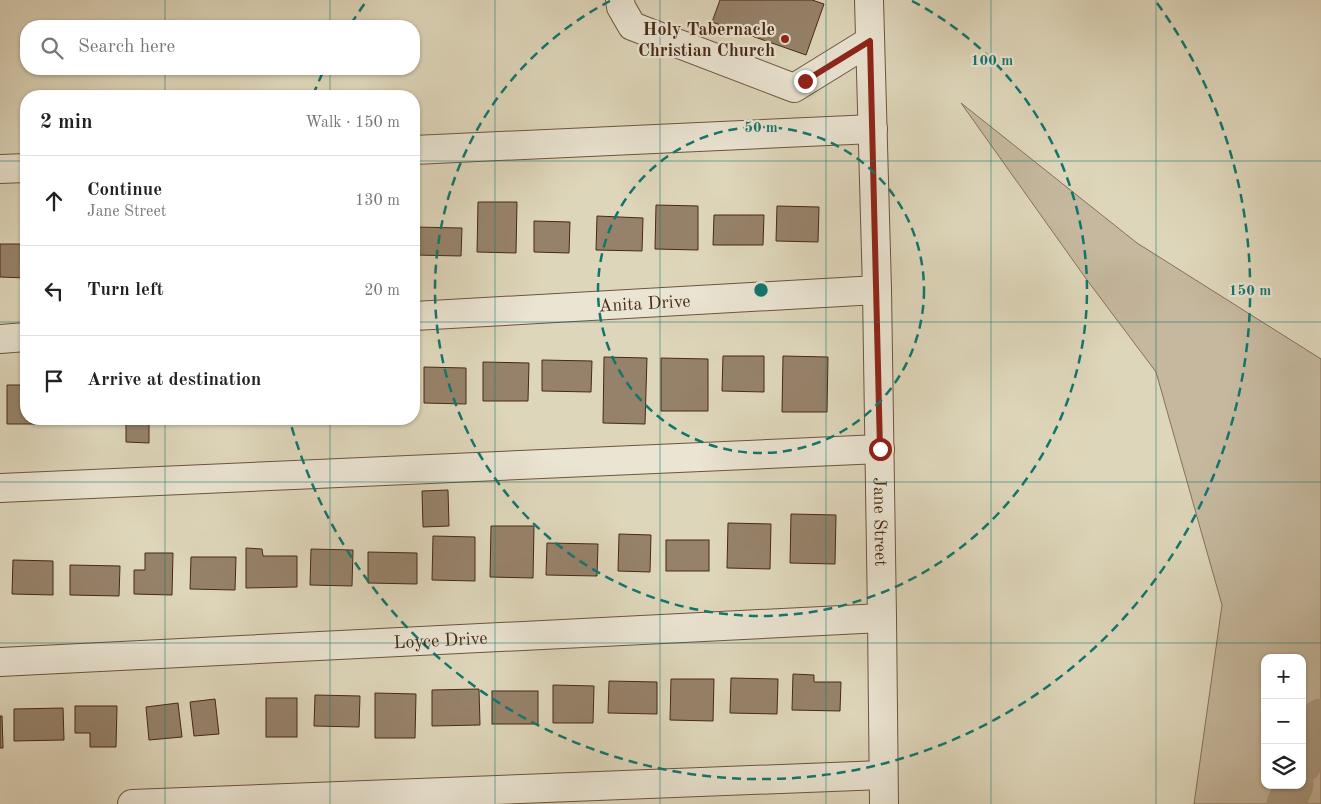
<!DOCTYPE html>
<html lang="en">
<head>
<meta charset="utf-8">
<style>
	body { margin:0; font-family:"Old Standard TT",serif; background:#f2f2f2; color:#222 }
	.controls { position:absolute; right:15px; bottom:15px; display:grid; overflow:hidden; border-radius:10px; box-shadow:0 1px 4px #0004 }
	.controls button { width:45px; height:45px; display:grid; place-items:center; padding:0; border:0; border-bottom:1px solid #e0e0e0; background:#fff; color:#222; font:25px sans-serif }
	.stop { position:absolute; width:15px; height:15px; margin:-11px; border:4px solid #8f2418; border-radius:50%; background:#fff }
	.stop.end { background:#8f2418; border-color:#fff; box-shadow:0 1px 5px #0008 }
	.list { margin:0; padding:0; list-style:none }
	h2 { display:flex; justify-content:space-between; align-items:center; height:65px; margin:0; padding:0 20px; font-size:21px }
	h2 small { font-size:16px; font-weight:400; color:#767676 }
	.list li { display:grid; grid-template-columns:32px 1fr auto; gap:15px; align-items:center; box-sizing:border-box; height:90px; padding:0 20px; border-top:1px solid #e0e0e0 }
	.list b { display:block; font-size:19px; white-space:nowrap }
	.list p { margin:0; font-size:16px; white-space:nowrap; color:#767676 }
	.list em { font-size:16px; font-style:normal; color:#767676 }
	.icon { flex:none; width:28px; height:28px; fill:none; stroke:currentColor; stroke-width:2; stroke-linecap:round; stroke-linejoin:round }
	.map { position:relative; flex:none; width:1321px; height:804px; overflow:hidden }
	.search { position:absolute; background:#fff; box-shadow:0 1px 4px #0004; left:20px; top:20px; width:400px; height:55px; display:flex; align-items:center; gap:12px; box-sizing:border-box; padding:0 18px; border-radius:20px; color:#767676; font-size:19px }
	.panel { position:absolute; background:#fff; box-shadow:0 1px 4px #0004; left:20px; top:90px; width:400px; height:335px; border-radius:20px }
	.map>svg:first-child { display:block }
</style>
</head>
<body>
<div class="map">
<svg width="1321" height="804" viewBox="0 0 1321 804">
	<rect width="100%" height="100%" fill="#ded6ba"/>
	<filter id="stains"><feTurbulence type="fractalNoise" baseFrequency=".004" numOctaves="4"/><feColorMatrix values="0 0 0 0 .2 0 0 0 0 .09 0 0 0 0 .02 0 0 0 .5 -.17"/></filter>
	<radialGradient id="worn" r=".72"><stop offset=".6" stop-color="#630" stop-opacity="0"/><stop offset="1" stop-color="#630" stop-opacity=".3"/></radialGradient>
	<path fill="#c5b89e" stroke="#877059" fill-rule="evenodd" d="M961 103 1137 243 1321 359V804H1194L1222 605 1156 372 1087 280ZM1265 658H1302V785H1265Z"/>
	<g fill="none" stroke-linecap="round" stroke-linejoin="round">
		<g stroke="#ab9b82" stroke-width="39">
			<path d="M1302 764 1321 718"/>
			<path d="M1286 804 1294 785"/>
		</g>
	</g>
	<g fill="#96826a" stroke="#492814">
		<path d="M720 0H812L824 4 806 55 712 22Z"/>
		<path d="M478 202H517L516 253 477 252Z"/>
		<path d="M656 205 698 206V250L655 249Z"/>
		<path d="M777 206 819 207 818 242 776 241Z"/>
		<path d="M714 215H764L763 245H713Z"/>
		<path d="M597 216 643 218 642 251 596 250Z"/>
		<path d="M534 221 570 222 569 253 534 252Z"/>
		<path d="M414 227 462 228 461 256 414 255Z"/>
		<path d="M0 244H26V278L0 277Z"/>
		<path d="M723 356H764V392L722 391Z"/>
		<path d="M783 356 828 357 827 412H782Z"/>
		<path d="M604 357 647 358 645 424 603 423Z"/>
		<path d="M661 358 708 359V411H661Z"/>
		<path d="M542 360 592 361 591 392 542 391Z"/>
		<path d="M483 362 529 363 528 401H483Z"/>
		<path d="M424 367 466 368V404L424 403Z"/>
		<path d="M7 385H26V419H49V424H7Z"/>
		<path d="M126 419H149V443L126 442Z"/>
		<path d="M448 490 449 526 423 527 422 491Z"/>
		<path d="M791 514 836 515 835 564 790 563Z"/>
		<path d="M728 523 771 524 770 569 727 568Z"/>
		<path d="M491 526H534L533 578 490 577Z"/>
		<path d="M619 534 651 535 650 572 618 571Z"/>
		<path d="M433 536 475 537V581L432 580Z"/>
		<rect x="666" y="540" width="43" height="31"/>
		<path d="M547 543 598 544 597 576 546 575Z"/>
		<path d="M246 548 262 549 263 556H297V587L246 588Z"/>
		<path d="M311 549 353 550 352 586 310 585Z"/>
		<path d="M368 552 417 553V584L368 583Z"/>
		<path d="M145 553H173L172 595 134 594V570H145Z"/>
		<path d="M191 557H236L235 590 190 589Z"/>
		<path d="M13 560 53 561V595L12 594Z"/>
		<path d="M70 565 120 566 119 596 70 595Z"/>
		<path d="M793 674 814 675V682H841L840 711 792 710Z"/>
		<path d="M731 678 778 679 777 714 730 713Z"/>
		<path d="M671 679H714L713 721 670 720Z"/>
		<path d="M609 681 657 682V714L608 713Z"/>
		<path d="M553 685 594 686 593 723H553Z"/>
		<path d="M479 689 480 725 432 726V690Z"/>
		<rect x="492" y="691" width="46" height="33"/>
		<path d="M375 693 416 694 415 738H375Z"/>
		<path d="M315 695 360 696 359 727 314 726Z"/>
		<rect x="266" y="698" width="31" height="39"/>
		<path d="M215 699 219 734 194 736 190 702Z"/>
		<path d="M178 703 182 737 149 740 146 707Z"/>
		<path d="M75 706H117L116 747H90V733H75Z"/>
		<path d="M63 708 64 740 14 741V709Z"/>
		<path d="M0 716H2L3 748H0Z"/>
	</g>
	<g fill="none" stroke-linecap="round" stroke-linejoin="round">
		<defs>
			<g id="minor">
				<path d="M620 0 621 7 632 26 794 88 870 41"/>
				<path id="s1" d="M869 0 877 290 882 618 884 804"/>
				<path d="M414 150 873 129"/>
				<path d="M0 169 26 168"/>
				<path id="s2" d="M414 316 877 290"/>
				<path d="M0 339 26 337"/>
				<path d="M0 488 880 449"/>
				<path id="s3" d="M0 662 882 618"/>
				<path d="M132 804 883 775"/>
			</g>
		</defs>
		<use href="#minor" stroke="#6e543e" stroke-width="30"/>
		<use href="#minor" stroke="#eae4d2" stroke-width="28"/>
	</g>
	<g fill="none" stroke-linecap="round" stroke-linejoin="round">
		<path stroke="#8f2418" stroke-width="6" d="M805 81 870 41 880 449"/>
	</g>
	<path fill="none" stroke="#0f766e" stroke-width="1" stroke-opacity="0.55" d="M165 0V26M330 0V26M495 0V804M660 0V804M826 0V804M991 0V804M1156 0V804M165 69V96M330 69V96M0 161H26M414 161H1321M0 322H26M414 322H1321M165 419V804M330 419V804M0 482H1321M0 643H1321"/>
	<g fill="none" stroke="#0f766e" stroke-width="2.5" stroke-dasharray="9 6">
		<circle cx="761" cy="290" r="163"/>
		<path d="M912 1A326 326 0 1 1 610 1"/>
		<path d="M313 95A489 489 0 0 1 323 72M351 24A489 489 0 0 1 365 3M1157 3A489 489 0 1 1 290 421"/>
	</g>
	<circle fill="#8f2418" stroke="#eae4d2" stroke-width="2" cx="785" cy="39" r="5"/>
	<g text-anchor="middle" stroke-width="4.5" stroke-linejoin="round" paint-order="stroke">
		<g font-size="18" font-weight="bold" fill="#492814" stroke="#eae4d2" text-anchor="end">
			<text x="775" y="35">Holy Tabernacle<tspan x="775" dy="21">Christian Church</tspan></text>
		</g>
		<g font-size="18" fill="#492814" stroke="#eae4d2">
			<text dy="6" stroke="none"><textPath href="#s2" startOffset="231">Anita Drive</textPath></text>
			<text dy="6" stroke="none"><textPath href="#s1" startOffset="522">Jane Street</textPath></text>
			<text dy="6" stroke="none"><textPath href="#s3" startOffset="441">Loyce Drive</textPath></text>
		</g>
	</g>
	<circle cx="761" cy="290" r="8" fill="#0f766e" stroke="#eae4d2" stroke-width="2.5"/>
	<g font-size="15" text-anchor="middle" font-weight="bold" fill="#0f766e" stroke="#eae4d2" stroke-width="4.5" stroke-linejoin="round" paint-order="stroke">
		<text x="992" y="65">100 m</text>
		<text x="761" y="132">50 m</text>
		<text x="1250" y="295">150 m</text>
	</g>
	<rect width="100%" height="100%" filter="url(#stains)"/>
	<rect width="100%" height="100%" fill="url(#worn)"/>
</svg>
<div class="controls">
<button>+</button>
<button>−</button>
<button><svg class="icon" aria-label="layers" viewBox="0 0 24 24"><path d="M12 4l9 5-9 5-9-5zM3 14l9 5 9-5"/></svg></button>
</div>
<div class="stop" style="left:880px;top:449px"></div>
<div class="stop end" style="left:805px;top:81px"></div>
<div class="search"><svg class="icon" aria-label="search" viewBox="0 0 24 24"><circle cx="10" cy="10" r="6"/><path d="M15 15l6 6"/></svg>Search here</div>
<section class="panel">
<h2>2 min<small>Walk · 150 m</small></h2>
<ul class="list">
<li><svg class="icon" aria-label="ahead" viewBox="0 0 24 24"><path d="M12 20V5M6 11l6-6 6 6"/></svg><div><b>Continue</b><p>Jane Street</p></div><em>130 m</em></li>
<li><svg class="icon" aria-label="left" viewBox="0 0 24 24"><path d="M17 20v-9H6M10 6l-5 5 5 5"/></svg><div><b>Turn left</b></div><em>20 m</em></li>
<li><svg class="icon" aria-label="arrive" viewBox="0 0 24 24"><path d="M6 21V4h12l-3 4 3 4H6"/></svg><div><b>Arrive at destination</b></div></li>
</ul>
</section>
</div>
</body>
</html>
